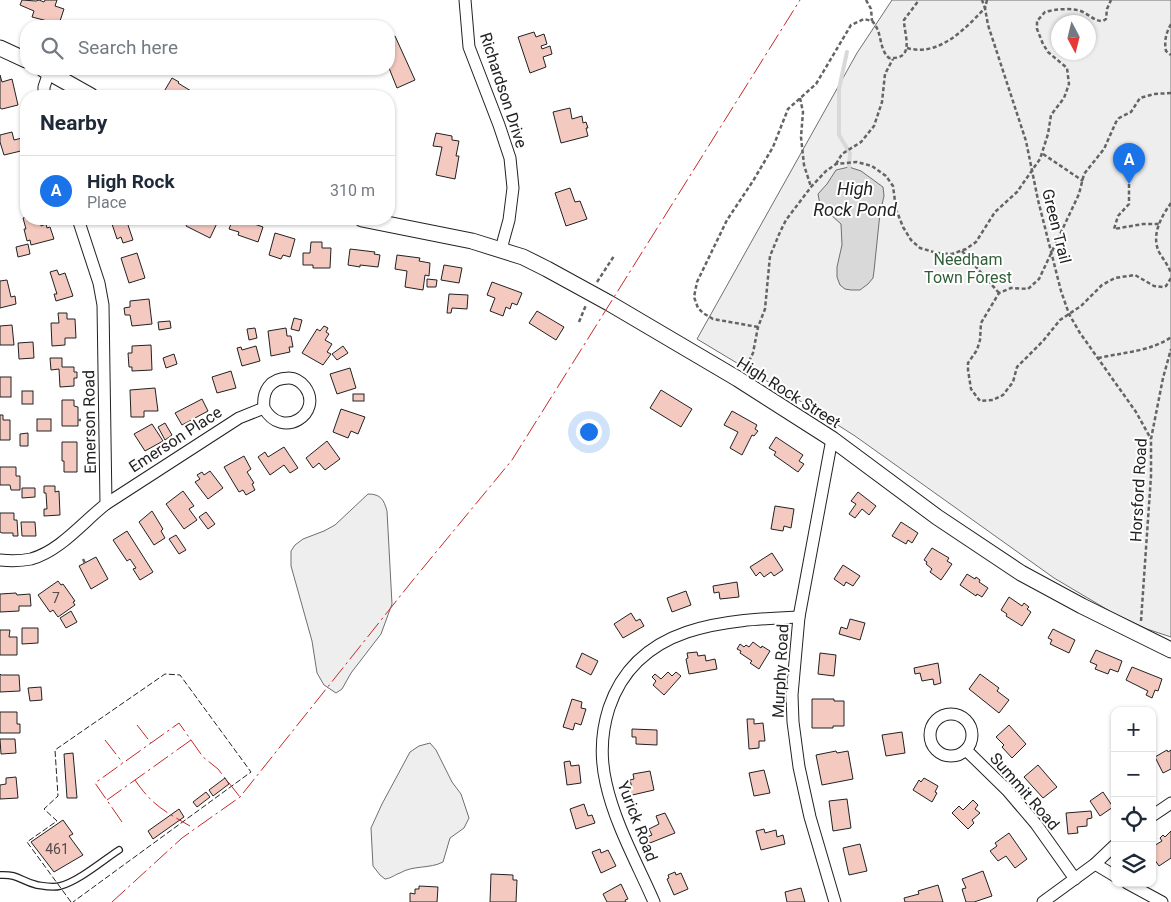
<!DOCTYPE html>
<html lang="en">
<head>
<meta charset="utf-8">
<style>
	body { margin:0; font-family:Roboto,sans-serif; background:#f6f6f7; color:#1f2937 }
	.controls { position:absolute; right:15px; bottom:15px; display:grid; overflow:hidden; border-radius:10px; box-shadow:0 1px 4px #0004 }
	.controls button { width:45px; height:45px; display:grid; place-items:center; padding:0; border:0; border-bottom:1px solid #e0e1e3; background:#fff; color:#1f2937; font:25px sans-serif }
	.compass { position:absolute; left:1051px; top:15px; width:45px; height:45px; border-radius:50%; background:#fff; box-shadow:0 1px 4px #0004; rotate:173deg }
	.you { position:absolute; left:588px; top:431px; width:18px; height:18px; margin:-12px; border:4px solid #fff; border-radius:50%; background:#1a73e8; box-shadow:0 0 0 8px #1a73e833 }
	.badge { display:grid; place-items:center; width:32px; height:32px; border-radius:50%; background:#1a73e8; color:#fff; font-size:16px; font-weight:700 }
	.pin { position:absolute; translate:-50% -41px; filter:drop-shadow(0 1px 2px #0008) }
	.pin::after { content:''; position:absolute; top:26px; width:18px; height:15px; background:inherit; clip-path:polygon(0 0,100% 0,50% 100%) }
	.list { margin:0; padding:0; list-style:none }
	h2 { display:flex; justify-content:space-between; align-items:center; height:65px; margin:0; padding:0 20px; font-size:21px }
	h2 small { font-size:16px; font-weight:400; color:#747a83 }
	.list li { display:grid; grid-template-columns:32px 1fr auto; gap:15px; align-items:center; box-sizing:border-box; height:70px; padding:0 20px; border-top:1px solid #e0e1e3 }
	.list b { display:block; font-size:19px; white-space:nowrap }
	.list p { margin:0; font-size:16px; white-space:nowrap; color:#747a83 }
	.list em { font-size:16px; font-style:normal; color:#747a83 }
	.icon { flex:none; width:28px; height:28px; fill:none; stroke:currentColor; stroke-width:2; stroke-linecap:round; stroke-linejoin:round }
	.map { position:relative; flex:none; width:1171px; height:902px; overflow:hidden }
	.search { position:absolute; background:#fff; box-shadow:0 1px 4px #0004; left:20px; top:20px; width:375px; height:55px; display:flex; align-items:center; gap:12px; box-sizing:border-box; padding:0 18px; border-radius:20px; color:#747a83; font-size:19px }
	.panel { position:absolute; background:#fff; box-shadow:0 1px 4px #0004; left:20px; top:90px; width:375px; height:135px; border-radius:20px }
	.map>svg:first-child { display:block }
</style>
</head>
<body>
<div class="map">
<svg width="1171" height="902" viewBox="0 0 1171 902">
	<rect width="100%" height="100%" fill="#fff"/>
	<g fill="#eee" stroke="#6f6f6f" fill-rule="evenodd">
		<path d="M892 0H1171V637L1147 629 1113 613 1054 578 855 436 800 401 697 339 857 53ZM1058 22H1088V52H1058Z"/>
		<path d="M368 494C381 494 384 500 387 511L392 604 381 634 351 673 342 689 336 693 324 685 317 673 312 641 291 566V551L295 545 303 539 324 531 335 525Z"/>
		<path d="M430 743 436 750 452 782 461 794 469 818 464 828 450 838 443 862C430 869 413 865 400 873 394 875 392 878 385 879L380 875 373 866 371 828 382 804 410 752 419 746Z"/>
	</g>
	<path fill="#d9d9d9" stroke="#6f6f6f" d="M849 167 861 171 883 187 884 196 880 213 874 271 873 278 868 284 860 290H851L845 289 840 285 837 277V267L842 245 841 224 831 215 821 210 818 194 827 184 836 170Z"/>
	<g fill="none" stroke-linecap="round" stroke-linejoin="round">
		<path stroke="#d9d9d9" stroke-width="4" d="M847 52 839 89V135L850 153 849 167"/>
	</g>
	<g fill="#f3c9c0" stroke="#222">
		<path d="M22 0 36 1 39 0 44 2 45 0H57L55 6 64 9 59 24 32 17 34 11 20 5Z"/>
		<path d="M534 32 536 37 544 34 547 44 541 46 542 49 550 46 552 54 543 57 546 67 530 73 518 37Z"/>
		<path d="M395 36 415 80 397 88 389 68V39Z"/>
		<path d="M0 75 2 82 12 79 18 105 2 109 0 108Z"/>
		<path d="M172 78 179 82 178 83 199 96 162 95Z"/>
		<path d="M570 108 572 119 582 116 583 123 586 122 588 128H586L588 136 561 143 553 112Z"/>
		<path d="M12 132 14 140 22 138 25 150 4 155 0 142V135Z"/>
		<path d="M436 133 452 136V140L459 141 456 156H459L455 179 436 175 442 147 433 146Z"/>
		<path d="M26 180V205L24 206 21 194 24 193 21 182Z"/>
		<path d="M570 188 575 202 580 201 587 219 566 226 555 193Z"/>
		<path d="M26 217V219H39L41 226 46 224 47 228 50 227 54 239 31 245 30 240 27 241 24 229H26L23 218Z"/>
		<path d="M118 219H126L133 240 123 243 121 237 117 239 111 221Z"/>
		<path d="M190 219H219L210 238 186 226Z"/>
		<path d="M233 219H240L263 227 258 242 238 235 239 232 229 229Z"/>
		<path d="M275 233 295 239 290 257 283 255 281 259 269 255Z"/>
		<path d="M311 242H322V248H331L330 268H313V265H303V253H310Z"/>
		<path d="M28 244 30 254 18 257 16 247Z"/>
		<path d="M350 249 375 252 374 254 380 255 378 267 360 265V267L348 265Z"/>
		<path d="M137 253 145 278 129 283 121 258Z"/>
		<path d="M397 255 420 258 419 261 430 263 429 276 425 275 423 290 405 287 407 271 395 269Z"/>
		<path d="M444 265 462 268 459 283 441 280Z"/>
		<path d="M57 270 59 275 65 273 73 296 56 301 54 294H57L50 272Z"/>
		<path d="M427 279 437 280 436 287H427Z"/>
		<path d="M7 280 11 297 15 296 16 304 0 308V281Z"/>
		<path d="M492 282 522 293 517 305 512 303 510 309 506 307 503 316 490 311 495 298 487 295Z"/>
		<path d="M449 294 468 295 467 309 452 308 451 313H447Z"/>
		<path d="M149 299 152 324 132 326 130 315H125L124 308 130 307V301Z"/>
		<path d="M537 311 564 327 556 340 529 323Z"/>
		<path d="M58 313H67V319H75L76 338H65V345L52 346 51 323H59Z"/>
		<path d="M294 318 302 320 299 331 291 329Z"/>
		<path d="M170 321 171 328 159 330 158 322Z"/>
		<path d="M12 325 14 345H0V326Z"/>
		<path d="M324 326 328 328 326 332 329 334 325 340 332 344 327 352 331 354 323 365 302 353 317 329 320 331Z"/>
		<path d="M255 328 257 338 249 340 247 329Z"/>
		<path d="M286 328 287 336H291L293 347H289L290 352 271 356 268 331Z"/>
		<path d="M33 342 34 358 19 359 18 343Z"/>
		<path d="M151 345 152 370 132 371V367H129L128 353H132V346Z"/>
		<path d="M256 346 260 361 242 366 237 348 241 347 242 350Z"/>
		<path d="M343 346 348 353 337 360 332 354Z"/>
		<path d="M174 354 177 364 166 368 163 358Z"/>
		<path d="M50 358H62V367H74V372H77V378H74V386L60 387 59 369 51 370Z"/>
		<path d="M350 368 356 388 337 394 330 374Z"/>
		<path d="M231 371 236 388 217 393 212 377Z"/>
		<rect x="0" y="377" width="11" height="20"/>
		<path d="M155 388 158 411H144V417H131L130 390Z"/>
		<path d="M661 390 692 409 681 427 650 408Z"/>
		<rect x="22" y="391" width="11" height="13"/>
		<rect x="353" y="394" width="11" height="7"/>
		<path d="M202 399 208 411 182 425 175 413Z"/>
		<path d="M62 400H74V406L78 407V426H62Z"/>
		<path d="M341 409 365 417 358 434 351 431 348 438 333 432Z"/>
		<path d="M732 411 757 425 755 429 758 431 754 436 752 435 742 455 730 448 738 432 724 425Z"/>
		<path d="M0 415H3V420H10V440H0Z"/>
		<rect x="37" y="419" width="14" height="12"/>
		<path d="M165 423 172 435 165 440 158 427Z"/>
		<path d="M152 424 163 441 145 451 134 434Z"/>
		<path d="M28 433V446H20V434Z"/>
		<path d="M776 437 803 455 799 461 804 464 798 472 774 455 776 452 769 448Z"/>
		<path d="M327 441 340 459 325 470 319 463 313 468 306 458Z"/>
		<path d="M62 442H77V472H64V461H62Z"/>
		<path d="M284 447 298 468 290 473 284 465 270 475 258 457 265 452 268 457Z"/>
		<path d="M244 456 251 469 247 472 254 483 252 484 255 490 246 495 243 490 239 492 224 467Z"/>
		<path d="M0 467H16V476H20V490H11L10 485H0Z"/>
		<path d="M210 471 223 488 208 499 195 482 200 479 197 475 202 472 204 475Z"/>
		<path d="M44 486H55V492L59 491 60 515 44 516V509H47L46 493H44Z"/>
		<path d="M22 488H35V497L22 498Z"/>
		<path d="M183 491 194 506 189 509 197 520 184 529 166 504Z"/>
		<path d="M858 492 876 506 869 515 862 509 855 518 849 514 856 504 851 501Z"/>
		<path d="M775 506 794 509 791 528 784 526 783 531 771 529Z"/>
		<path d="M152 511 163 529 161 531 165 538 154 545 139 522Z"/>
		<path d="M206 512 215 524 208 529 199 517Z"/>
		<path d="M0 513H14V520H17L18 536H13V533H2L0 532Z"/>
		<path d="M21 522H35L36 536H22Z"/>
		<path d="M901 522 918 533 912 543 908 540 906 544 892 536Z"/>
		<path d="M127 531 153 572 140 580 133 569 136 568 130 559 127 561 113 540Z"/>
		<path d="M176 535 186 550 179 554 169 539Z"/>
		<path d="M932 548 949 558 947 561 952 564 941 580 930 572 932 569 926 564 927 562 924 560Z"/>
		<path d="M772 553 783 570 774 576 771 572 764 577 760 572 756 576 750 567Z"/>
		<path d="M96 557 108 579 91 589 79 566Z"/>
		<path d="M843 565 860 576 853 586 846 582 844 586 834 579Z"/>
		<path d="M967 574 975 579 976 577 980 580 979 582 988 588 982 597 977 594 976 596 960 585Z"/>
		<path d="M58 581 61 585 63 584 75 601 73 602 75 605 58 617 53 610 50 612 38 595Z"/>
		<path d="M737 582 739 597 720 599 719 592 714 593 713 586Z"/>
		<path d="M686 591 691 605 672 612 667 598Z"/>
		<path d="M16 593 17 595 30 594 31 606H19V611L0 612V594Z"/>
		<path d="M1009 597 1022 606 1024 603 1029 607 1027 609 1031 612 1022 626 1006 616 1007 614 1001 610Z"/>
		<path d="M71 611 77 622 66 628 60 618Z"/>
		<path d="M631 613 636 621 640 619 644 626 623 638 614 624Z"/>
		<path d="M850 619 865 623 860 640 839 634 841 627 847 629Z"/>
		<path d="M22 628H38V643L22 644Z"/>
		<path d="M1053 629 1075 640 1069 653 1050 644 1052 640 1048 638Z"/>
		<path d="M0 630H10L9 637H17V655H0Z"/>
		<path d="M753 642 761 648 762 646 770 651 759 669 750 663 752 661 740 653 741 651 737 649 740 644 744 647 746 645 749 647Z"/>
		<path d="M1096 650 1122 661 1118 672 1110 669 1108 674 1095 669 1097 665 1090 662Z"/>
		<path d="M697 652 698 656 705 655 706 661 715 659 717 669 689 674 686 659 688 658 687 653Z"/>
		<path d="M582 653 598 661 591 675 576 667Z"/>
		<path d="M820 653 836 655 834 676 818 674Z"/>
		<path d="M938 663 941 683 934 685 933 679 922 681 920 673 915 674 914 668Z"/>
		<path d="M1132 667 1162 679 1158 691 1155 690 1152 698 1146 695 1148 691 1126 680Z"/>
		<path d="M668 672 672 676 676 672 681 676 664 695 653 685 656 681 652 677 655 674 661 679Z"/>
		<path d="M0 674 1 675H19L20 691 0 692Z"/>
		<path d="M980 674 999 688 997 691 1009 700 999 713 969 689Z"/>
		<path d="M41 687 42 700 30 701 28 688Z"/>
		<path d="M572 699 582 702 581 708 586 709 581 725 575 723 573 730 563 727Z"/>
		<path d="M812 699H834V701H844V726H833V728H812Z"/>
		<path d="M0 712H17V724H20V733H0Z"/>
		<path d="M747 719H754V724L763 723 765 741H759V748L749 749Z"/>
		<path d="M1009 725 1026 744 1012 758 1002 747 1004 745 996 737Z"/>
		<path d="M632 729 657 730V745L636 744V737H632Z"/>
		<path d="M902 732 905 753 886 756 882 735Z"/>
		<path d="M0 739H15L16 753 1 754Z"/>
		<path d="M1167 750 1168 752 1171 750V769L1163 773 1155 757Z"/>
		<path d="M836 751 837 753 848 751 853 779 822 785 816 755Z"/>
		<path d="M73 753 77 798H67L64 754Z"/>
		<path d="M570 761 571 766 579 765 581 783 567 785 564 762Z"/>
		<path d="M1038 765 1057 787 1043 798 1024 777Z"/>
		<path d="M764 770 770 793 754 796 749 773Z"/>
		<path d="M650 771 654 790 628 796 626 789 632 788 630 780 634 779 633 774Z"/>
		<path d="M16 777 18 798 0 799V785L6 784V778Z"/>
		<path d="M225 778 229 784 213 796 209 790Z"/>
		<path d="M924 778 938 786 935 792 937 793 932 802 913 790 919 780 921 782Z"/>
		<path d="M206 792 210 797 197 807 193 802Z"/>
		<path d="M1103 792 1113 807 1100 816 1090 801Z"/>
		<path d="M847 799 851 828 833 831 829 801Z"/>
		<path d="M973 800 978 805 975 809 980 813 972 820 974 823 968 829 952 813 959 806 963 810Z"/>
		<path d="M584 804 588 816 592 815 595 823 576 829 570 809Z"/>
		<path d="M179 809 184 817 153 839 148 831Z"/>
		<path d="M1091 811 1092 818 1087 819V826L1077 827 1078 833 1068 834 1066 813Z"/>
		<path d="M665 813 675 833 650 843 647 837 652 835 649 829 659 824 656 816Z"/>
		<path d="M63 820 73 834 69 836 83 855 54 872 31 842Z"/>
		<path d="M764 829 765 833 776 830 777 837 783 835 785 844 761 850 756 831Z"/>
		<path d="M1171 831V858L1159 866 1152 856V847L1162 841 1160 838 1163 835 1165 837Z"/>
		<path d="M1009 833 1027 859 1015 868 1006 856 998 861 990 851 997 846 995 843Z"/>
		<path d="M860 844 867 871 849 875 843 848Z"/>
		<path d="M600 849 601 853 608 850 616 866 601 873 592 852Z"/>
		<path d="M983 871 992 896 974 902H966L962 889 966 888 962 879Z"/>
		<path d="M675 872 676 875 681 873 688 889 674 895 667 879 669 878 668 875Z"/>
		<path d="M491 874 513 875V880H517L516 902H490Z"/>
		<path d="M621 884 628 899 625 900 626 902H607L603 894Z"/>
		<path d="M938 885 943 902H905L904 898 919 894 918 891Z"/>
		<path d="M419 886 438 887 437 902H410V893L415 894V889H419Z"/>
		<path d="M801 888 805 902H787L785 892Z"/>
	</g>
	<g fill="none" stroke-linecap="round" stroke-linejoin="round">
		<defs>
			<path id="service" d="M0 875C19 874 20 881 37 885 44 886 52 888 60 886 79 881 102 861 119 850"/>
			<g id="minor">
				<path d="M465 0 469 47 499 125 510 158 513 188 509 220 501 249"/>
				<path d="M44 96V87L49 72"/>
				<path d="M832 439 799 617 792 695 793 722 799 767 810 817 835 902"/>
				<path d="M106 504 239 418 264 408C282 441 324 413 305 387 301 382 295 378 289 378 270 378 262 391 264 408"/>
				<path d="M0 560C10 561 21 561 31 559 60 551 83 522 106 504L103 305 99 283 78 219"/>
				<circle cx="951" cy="735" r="21"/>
				<path d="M966 750 1007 790 1036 824 1075 879"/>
				<path d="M1152 816 1171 803"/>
				<path d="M1095 864 1115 876"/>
				<path d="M1127 883 1162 902"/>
				<path d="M654 902C637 863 615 824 606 783 600 757 601 733 609 708 637 624 725 620 799 617"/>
				<path d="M1043 902 1095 864 1115 845"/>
			</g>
			<g id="tertiary">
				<path d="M0 48 26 60"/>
				<path d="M43 69 91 96"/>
				<path d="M362 219 472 241 523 257 547 269 609 303 738 379 832 439 937 517 1021 573 1082 606 1171 650"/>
			</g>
		</defs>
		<use href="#service" stroke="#222" stroke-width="8"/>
		<use href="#minor" stroke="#222" stroke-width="13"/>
		<use href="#tertiary" stroke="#222" stroke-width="17"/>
		<g stroke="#646464" stroke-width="2.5" stroke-dasharray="4 2.5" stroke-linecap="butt">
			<path d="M866 0 871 9 872 21"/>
			<path d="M987 0 985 8 988 25 1026 141 1038 200 1061 291 1069 314 1080 333 1136 412 1151 439"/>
			<path d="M1171 24C1166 33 1164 41 1166 51L1171 55"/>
			<path d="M907 48C939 57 965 29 985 8L982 0"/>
			<path d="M1171 93 1154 94 1140 98 1131 112 1119 118 1116 122 1104 149 1084 174 1079 194 1039 279 1028 289 1011 288 999 293 981 323 980 340 977 350 968 363V370L971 389 980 401 993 400 1003 395 1013 382 1017 367 1043 341 1060 320 1081 306 1102 285 1115 278 1135 275 1154 286 1163 287 1166 286 1171 278"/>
			<path d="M800 98 803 112 801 137 804 165 811 187"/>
			<path d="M1043 154 1083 181"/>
			<path d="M836 164 842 154 861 142 874 126 882 102 885 74 893 59"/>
			<path d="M1129 184V204L1118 216 1114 229 1143 224H1159"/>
			<path d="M1171 203C1161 217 1151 235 1159 252 1163 259 1168 265 1171 273"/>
			<path d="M962 251 999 293"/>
			<path d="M597 282 614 256"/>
			<path d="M579 322 586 305"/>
			<path d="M758 327 713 319 703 313 698 308 694 297 697 282 727 220 753 181 773 147 788 109 816 84 851 25 864 19 872 21C883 32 878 48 889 58 916 60 904 35 904 20L919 0"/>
			<path d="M1098 358C1120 353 1153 351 1171 337"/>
			<path d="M746 367 753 353 758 327 765 309 770 256 780 232 786 220 811 187 826 171 836 164 857 162 872 166 886 176 893 186 896 209 903 227 911 240 920 248 937 253 952 254 966 249 976 242 995 212 1017 192 1040 159 1048 134 1051 115 1064 98 1069 84 1067 68 1048 52 1043 44 1037 29V21L1045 12C1055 9 1076 7 1085 13 1092 17 1095 21 1103 21L1106 19 1107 9 1111 0"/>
			<path d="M78 420H81"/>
			<path d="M83 559 85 563"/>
			<path d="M1141 621 1151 476V439L1163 378 1171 349"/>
		</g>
		<use href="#service" stroke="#fff" stroke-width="5.5"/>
		<use href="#minor" stroke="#fff" stroke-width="11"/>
		<use href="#tertiary" stroke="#fff" stroke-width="15"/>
		<path stroke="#222" stroke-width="1" stroke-dasharray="6 2.5" stroke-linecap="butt" d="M71 902 27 842 57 821 44 809 58 796 55 750 165 674 180 675 251 772 73 902"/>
		<g stroke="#c62828" stroke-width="1" stroke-dasharray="18 4 2.5 4" stroke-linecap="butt">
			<path d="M137 725 151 743"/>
			<path d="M105 740 123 763"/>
			<path d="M135 780C152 805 164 811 190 826"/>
			<path d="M107 800 191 740"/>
			<path d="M122 822 95 783 179 723 203 757 218 769 240 797"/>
			<path d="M112 902 182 838 240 797 413 580 512 460 800 0"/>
		</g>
	</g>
	<g text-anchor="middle" stroke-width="4" stroke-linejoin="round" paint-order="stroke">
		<g font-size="14" fill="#564c4a">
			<text x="56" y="603">7</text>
			<text x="57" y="854">461</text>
		</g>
		<g font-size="16" fill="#222" stroke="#fff">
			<text transform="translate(504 90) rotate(72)" y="6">Richardson Drive</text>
			<text transform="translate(1057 226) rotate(76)" y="6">Green Trail</text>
			<text transform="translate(789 392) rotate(32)" y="6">High Rock Street</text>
			<text transform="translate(89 422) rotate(-91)" y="6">Emerson Road</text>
			<text transform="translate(175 439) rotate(-33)" y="6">Emerson Place</text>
			<text transform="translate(1138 490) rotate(-87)" y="6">Horsford Road</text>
			<text transform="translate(780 671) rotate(-87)" y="6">Murphy Road</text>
			<text transform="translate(1025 791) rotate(49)" y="6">Summit Road</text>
			<text transform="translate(638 821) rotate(69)" y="6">Yurick Road</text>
		</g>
		<g font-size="16" fill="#2f5e38" stroke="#fff">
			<text x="968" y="265">Needham<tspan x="968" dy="18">Town Forest</tspan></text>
		</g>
		<g font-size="18" font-style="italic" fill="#222" stroke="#fff">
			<text x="855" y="195">High<tspan x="855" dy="21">Rock Pond</tspan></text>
		</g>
	</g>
</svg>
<div class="controls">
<button>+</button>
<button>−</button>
<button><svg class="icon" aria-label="locate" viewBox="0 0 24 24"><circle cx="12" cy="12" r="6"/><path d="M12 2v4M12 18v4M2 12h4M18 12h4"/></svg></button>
<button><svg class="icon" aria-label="layers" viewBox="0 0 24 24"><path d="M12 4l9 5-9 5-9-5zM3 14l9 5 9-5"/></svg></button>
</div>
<svg class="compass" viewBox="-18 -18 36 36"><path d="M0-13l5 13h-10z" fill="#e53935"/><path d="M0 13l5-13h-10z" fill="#747a83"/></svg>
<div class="you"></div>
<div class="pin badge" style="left:1129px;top:184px">A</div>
<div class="search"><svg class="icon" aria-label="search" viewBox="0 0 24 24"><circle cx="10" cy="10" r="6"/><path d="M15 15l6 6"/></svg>Search here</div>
<section class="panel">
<h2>Nearby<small></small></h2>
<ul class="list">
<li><span class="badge">A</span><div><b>High Rock</b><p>Place</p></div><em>310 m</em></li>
</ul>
</section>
</div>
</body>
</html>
